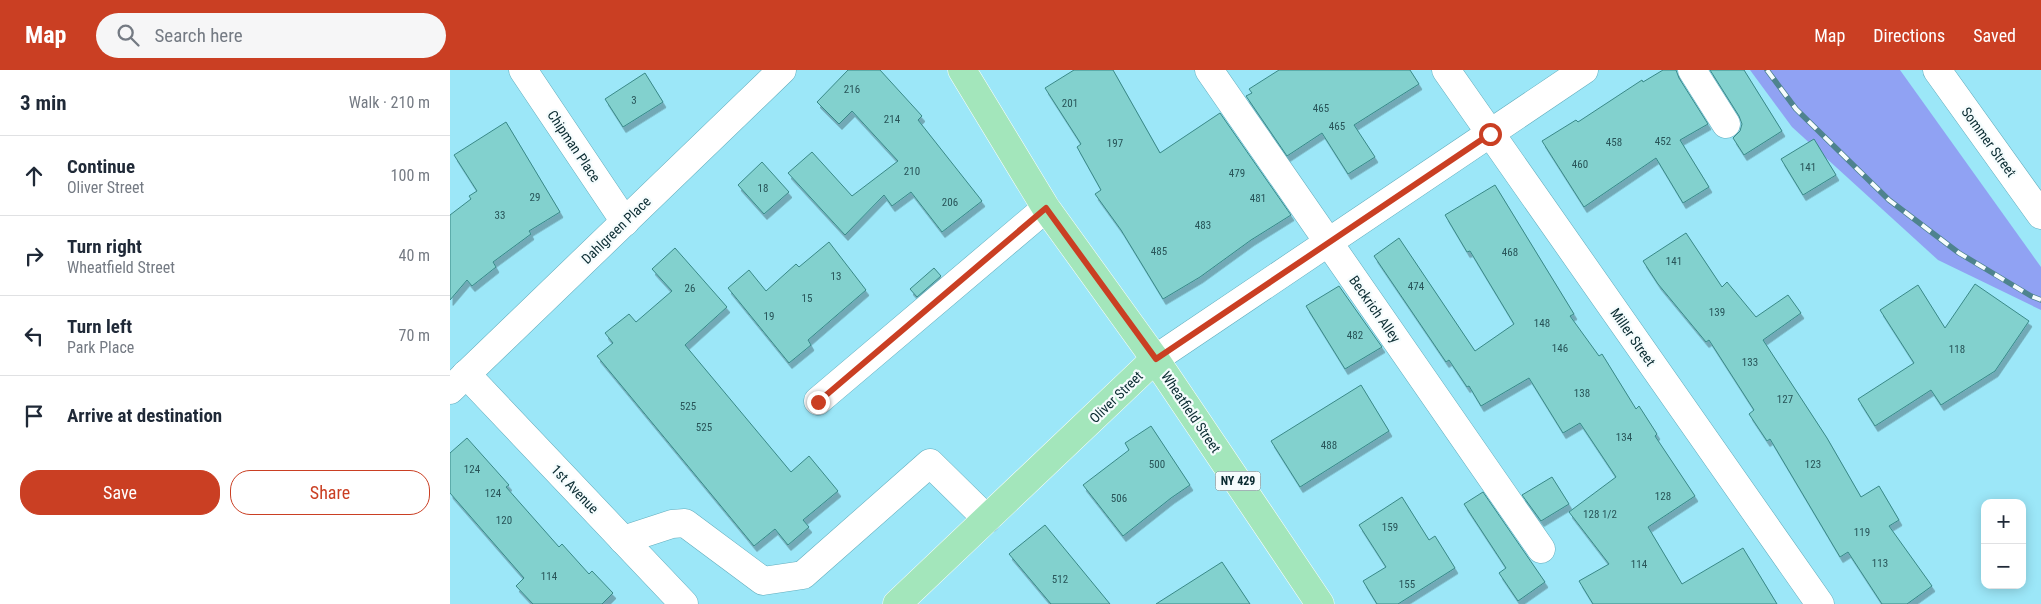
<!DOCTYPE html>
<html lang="en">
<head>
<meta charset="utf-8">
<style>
	body { margin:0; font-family:"Roboto Condensed",sans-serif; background:#f6f6f7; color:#1f2937 }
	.controls { position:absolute; right:15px; bottom:15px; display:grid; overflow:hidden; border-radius:10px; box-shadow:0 2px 12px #0003 }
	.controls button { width:45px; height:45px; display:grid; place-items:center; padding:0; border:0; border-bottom:1px solid #e0e1e3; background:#fff; color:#1f2937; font:25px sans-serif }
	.stop { position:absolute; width:15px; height:15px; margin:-11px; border:4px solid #ca3f23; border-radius:50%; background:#fff }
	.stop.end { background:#ca3f23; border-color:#fff; box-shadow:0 1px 5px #0008 }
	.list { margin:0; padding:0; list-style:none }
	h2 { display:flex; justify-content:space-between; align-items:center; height:65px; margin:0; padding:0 20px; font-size:21px }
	h2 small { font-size:16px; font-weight:400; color:#747a83 }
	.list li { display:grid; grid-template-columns:32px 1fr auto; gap:15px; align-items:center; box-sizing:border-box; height:80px; padding:0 20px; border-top:1px solid #e0e1e3 }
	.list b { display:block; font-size:19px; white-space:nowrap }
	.list p { margin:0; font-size:16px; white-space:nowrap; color:#747a83 }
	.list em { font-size:16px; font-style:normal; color:#747a83 }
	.actions { display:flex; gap:10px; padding:15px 20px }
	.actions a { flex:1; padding:11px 0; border:1px solid #ca3f23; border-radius:20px; text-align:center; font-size:18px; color:#ca3f23 }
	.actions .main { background:#ca3f23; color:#fff }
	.icon { flex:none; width:28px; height:28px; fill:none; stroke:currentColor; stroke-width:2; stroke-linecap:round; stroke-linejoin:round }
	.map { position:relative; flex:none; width:1591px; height:534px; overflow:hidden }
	header { display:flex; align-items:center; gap:30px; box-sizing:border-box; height:70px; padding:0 25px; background:#ca3f23; color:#fff }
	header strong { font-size:24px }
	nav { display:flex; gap:28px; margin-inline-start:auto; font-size:18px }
	.search { width:350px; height:45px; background:#f6f6f7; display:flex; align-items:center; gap:12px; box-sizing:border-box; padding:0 18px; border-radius:28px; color:#747a83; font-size:19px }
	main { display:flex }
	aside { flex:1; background:#fff }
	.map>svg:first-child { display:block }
</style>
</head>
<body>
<header>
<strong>Map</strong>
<div class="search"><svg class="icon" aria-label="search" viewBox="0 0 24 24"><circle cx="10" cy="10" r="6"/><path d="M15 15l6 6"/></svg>Search here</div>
<nav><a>Map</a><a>Directions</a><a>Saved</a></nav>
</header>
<main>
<aside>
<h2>3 min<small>Walk · 210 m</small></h2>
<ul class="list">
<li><svg class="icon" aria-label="ahead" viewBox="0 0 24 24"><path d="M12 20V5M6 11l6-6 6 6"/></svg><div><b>Continue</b><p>Oliver Street</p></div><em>100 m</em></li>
<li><svg class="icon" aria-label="right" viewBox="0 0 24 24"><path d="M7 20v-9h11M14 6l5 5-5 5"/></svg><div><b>Turn right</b><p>Wheatfield Street</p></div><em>40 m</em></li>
<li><svg class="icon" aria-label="left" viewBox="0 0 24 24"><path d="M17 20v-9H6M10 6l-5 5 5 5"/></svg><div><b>Turn left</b><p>Park Place</p></div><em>70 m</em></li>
<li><svg class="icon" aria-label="arrive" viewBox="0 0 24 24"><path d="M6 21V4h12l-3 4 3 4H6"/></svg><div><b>Arrive at destination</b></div></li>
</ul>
<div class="actions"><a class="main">Save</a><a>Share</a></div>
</aside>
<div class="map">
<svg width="1591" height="534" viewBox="0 0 1591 534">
	<defs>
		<filter id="shadow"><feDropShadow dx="3" dy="5.5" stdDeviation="0" flood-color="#0004"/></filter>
	</defs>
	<rect width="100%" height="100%" fill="#9ce7f8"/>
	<path fill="#90a2f3" d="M1300 0H1450L1591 197V240L1488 190 1342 57Z"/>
	<g fill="#82d1ce" stroke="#398988" filter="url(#shadow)">
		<path d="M398 0H430L472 46 468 50 532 131 492 162 461 122 442 136 434 125 395 165 338 103 362 82 402 126 448 91 402 41 389 54 367 32Z"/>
		<path d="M624 0H663L710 83 770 43 841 145 801 170 750 207 713 229 671 160 645 124 651 120 627 77 631 74 595 18Z"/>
		<path d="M829 0H960L969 14 904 55 925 87 898 104 872 63 837 86 796 26 802 23 799 19Z"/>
		<path d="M1213 0H1226L1229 8 1258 54 1230 70 1259 117 1233 133 1206 88 1134 137 1092 71 1126 50 1128 52 1192 10 1193 12Z"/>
		<path d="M1260 0H1294L1332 61 1294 85 1283 68 1290 61 1292 54 1289 46Z"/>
		<path d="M195 3 213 32 173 57 155 29Z"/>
		<path d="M56 52 110 142 79 161 81 164 43 192 46 197 22 216 17 210 0 230V145L21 129 19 126 27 121 4 85Z"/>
		<path d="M1364 69 1386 105 1353 125 1331 89Z"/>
		<path d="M312 92 339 122 314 144 288 115Z"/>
		<path d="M1045 115 1124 244 1120 246 1149 286 1152 284 1186 339 1189 336 1207 364 1205 366 1245 426 1198 457 1232 514 1293 478 1327 534H1143L1129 511 1159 494 1119 442 1166 407 1130 353 1113 363 1079 308 1031 336 1019 316 1017 317 999 290 996 292 924 186 949 168 1025 281 1064 254 1020 181 1017 182 995 145Z"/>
		<path d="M1236 163 1272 217 1277 212 1306 247 1338 225 1351 243 1313 270 1377 368 1411 427 1429 416 1449 450 1439 456 1482 516 1457 534H1432L1398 482 1390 487 1320 369 1317 371 1299 344 1304 340 1259 270 1256 272 1208 214 1193 191Z"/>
		<path d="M379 172 416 220 358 270 361 275 339 293 278 218 299 200 316 221 346 194 349 197Z"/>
		<path d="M225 178 277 237 235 275 341 402 359 386 388 421 353 450 359 457 338 475 325 459 304 476 147 286 163 273 155 263 179 244 186 252 222 221 202 199Z"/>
		<path d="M484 198 491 206 467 227 460 219Z"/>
		<path d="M1525 214 1579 251 1545 301 1491 335 1481 320 1425 356 1408 329 1464 293 1430 240 1468 215 1495 258Z"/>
		<path d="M889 216 932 277 895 299 856 236Z"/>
		<path d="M911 315 939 361 850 417 821 371Z"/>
		<path d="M701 356 740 415 721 428 673 466 633 415 679 380 675 373Z"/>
		<path d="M17 368 59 415 56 417 109 477 112 474 139 504 142 501 163 523 152 534H83L66 516 74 508 0 423V383Z"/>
		<path d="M1102 407 1119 434 1091 451 1072 425Z"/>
		<path d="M1033 422 1095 512 1068 531 1049 503 1056 498 1014 434Z"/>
		<path d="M952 427 979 470 985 466 1005 498 948 534H927L913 511 936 497 909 455Z"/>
		<path d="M595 455 660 534H601L559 484Z"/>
		<path d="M772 492 800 534H706Z"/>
	</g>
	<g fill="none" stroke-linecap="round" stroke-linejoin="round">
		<defs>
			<g id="minor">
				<path d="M73 0 175 152"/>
				<path d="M759 0 1091 479"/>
				<path d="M996 0 1370 534"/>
				<path d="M1242 0 1276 54"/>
				<path d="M1487 0 1591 145"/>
				<path d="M705 289 1134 0"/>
				<path d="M16 304 234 534"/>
				<path d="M0 320 332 0"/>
				<path d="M368 331 596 138"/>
				<path d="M173 470 222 454 235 453 313 511 353 505 480 393 537 449"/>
			</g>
			<g id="major">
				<path d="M512 0 596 138 705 289 870 534"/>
				<path d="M447 534 705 289"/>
			</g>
		</defs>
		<use href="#minor" stroke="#62adbd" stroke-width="29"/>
		<use href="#major" stroke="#fff" stroke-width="29"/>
		<use href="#minor" stroke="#fff" stroke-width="28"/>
		<use href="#major" stroke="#a3e6bb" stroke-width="28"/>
		<defs>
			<path id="rail" d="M1317 0 1346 39 1439 130 1509 183 1581 226 1591 230"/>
		</defs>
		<use href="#rail" stroke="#4e838e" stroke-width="5.5"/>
		<use href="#rail" stroke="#f5fcfd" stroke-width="4" stroke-dasharray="11" stroke-linecap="butt"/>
	</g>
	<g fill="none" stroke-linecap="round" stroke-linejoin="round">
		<path stroke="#ca3f23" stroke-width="6" d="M368 332 596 138 706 289 1040 64"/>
	</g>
	<g text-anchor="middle" stroke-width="4.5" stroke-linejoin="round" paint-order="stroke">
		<g font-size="11" fill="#285458">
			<text x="402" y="23">216</text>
			<text x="184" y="34">3</text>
			<text x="620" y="37">201</text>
			<text x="871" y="42">465</text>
			<text x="442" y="53">214</text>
			<text x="887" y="60">465</text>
			<text x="1213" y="75">452</text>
			<text x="1164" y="76">458</text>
			<text x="665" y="77">197</text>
			<text x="1130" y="98">460</text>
			<text x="1358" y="101">141</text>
			<text x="462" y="105">210</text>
			<text x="787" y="107">479</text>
			<text x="313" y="122">18</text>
			<text x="85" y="131">29</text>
			<text x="808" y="132">481</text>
			<text x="500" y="136">206</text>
			<text x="50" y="149">33</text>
			<text x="753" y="159">483</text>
			<text x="709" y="185">485</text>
			<text x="1060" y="186">468</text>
			<text x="1224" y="195">141</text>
			<text x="386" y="210">13</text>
			<text x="966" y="220">474</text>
			<text x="240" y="222">26</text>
			<text x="357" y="232">15</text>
			<text x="1267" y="246">139</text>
			<text x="319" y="250">19</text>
			<text x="1092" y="257">148</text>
			<text x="905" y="269">482</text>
			<text x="1110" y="282">146</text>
			<text x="1507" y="283">118</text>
			<text x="1300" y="296">133</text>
			<text x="1132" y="327">138</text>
			<text x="1335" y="333">127</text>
			<text x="238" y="340">525</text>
			<text x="254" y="361">525</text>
			<text x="1174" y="371">134</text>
			<text x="879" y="379">488</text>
			<text x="707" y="398">500</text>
			<text x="1363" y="398">123</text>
			<text x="22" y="403">124</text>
			<text x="43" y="427">124</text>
			<text x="1213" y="430">128</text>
			<text x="669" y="432">506</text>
			<text x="1150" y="448">128 1/2</text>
			<text x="54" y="454">120</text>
			<text x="940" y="461">159</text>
			<text x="1412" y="466">119</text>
			<text x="1430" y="497">113</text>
			<text x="1189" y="498">114</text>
			<text x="99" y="510">114</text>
			<text x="610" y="513">512</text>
			<text x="957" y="518">155</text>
		</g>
		<rect fill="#f5fcfd" stroke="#506a6e" stroke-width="1" x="765.5" y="401.5" width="45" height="19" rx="4"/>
		<g font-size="12" font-weight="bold" fill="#0a2b31">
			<text x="788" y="415">NY 429</text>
		</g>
		<g font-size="14" fill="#0a2b31" stroke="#f5fcfd">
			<text transform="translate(1539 72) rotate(54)" y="5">Sommer Street</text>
			<text transform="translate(124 76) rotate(56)" y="5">Chipman Place</text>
			<text transform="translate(166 160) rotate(-44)" y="5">Dahlgreen Place</text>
			<text transform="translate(925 239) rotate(55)" y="5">Beckrich Alley</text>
			<text transform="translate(1183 267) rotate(55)" y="5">Miller Street</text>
			<text transform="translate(666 327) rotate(-44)" y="5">Oliver Street</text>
			<text transform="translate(741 342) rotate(56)" y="5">Wheatfield Street</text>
			<text transform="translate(125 419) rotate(46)" y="5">1st Avenue</text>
		</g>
	</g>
</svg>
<div class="controls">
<button>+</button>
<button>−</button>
</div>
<div class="stop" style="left:1040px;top:64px"></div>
<div class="stop end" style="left:368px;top:332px"></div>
</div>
</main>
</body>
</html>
